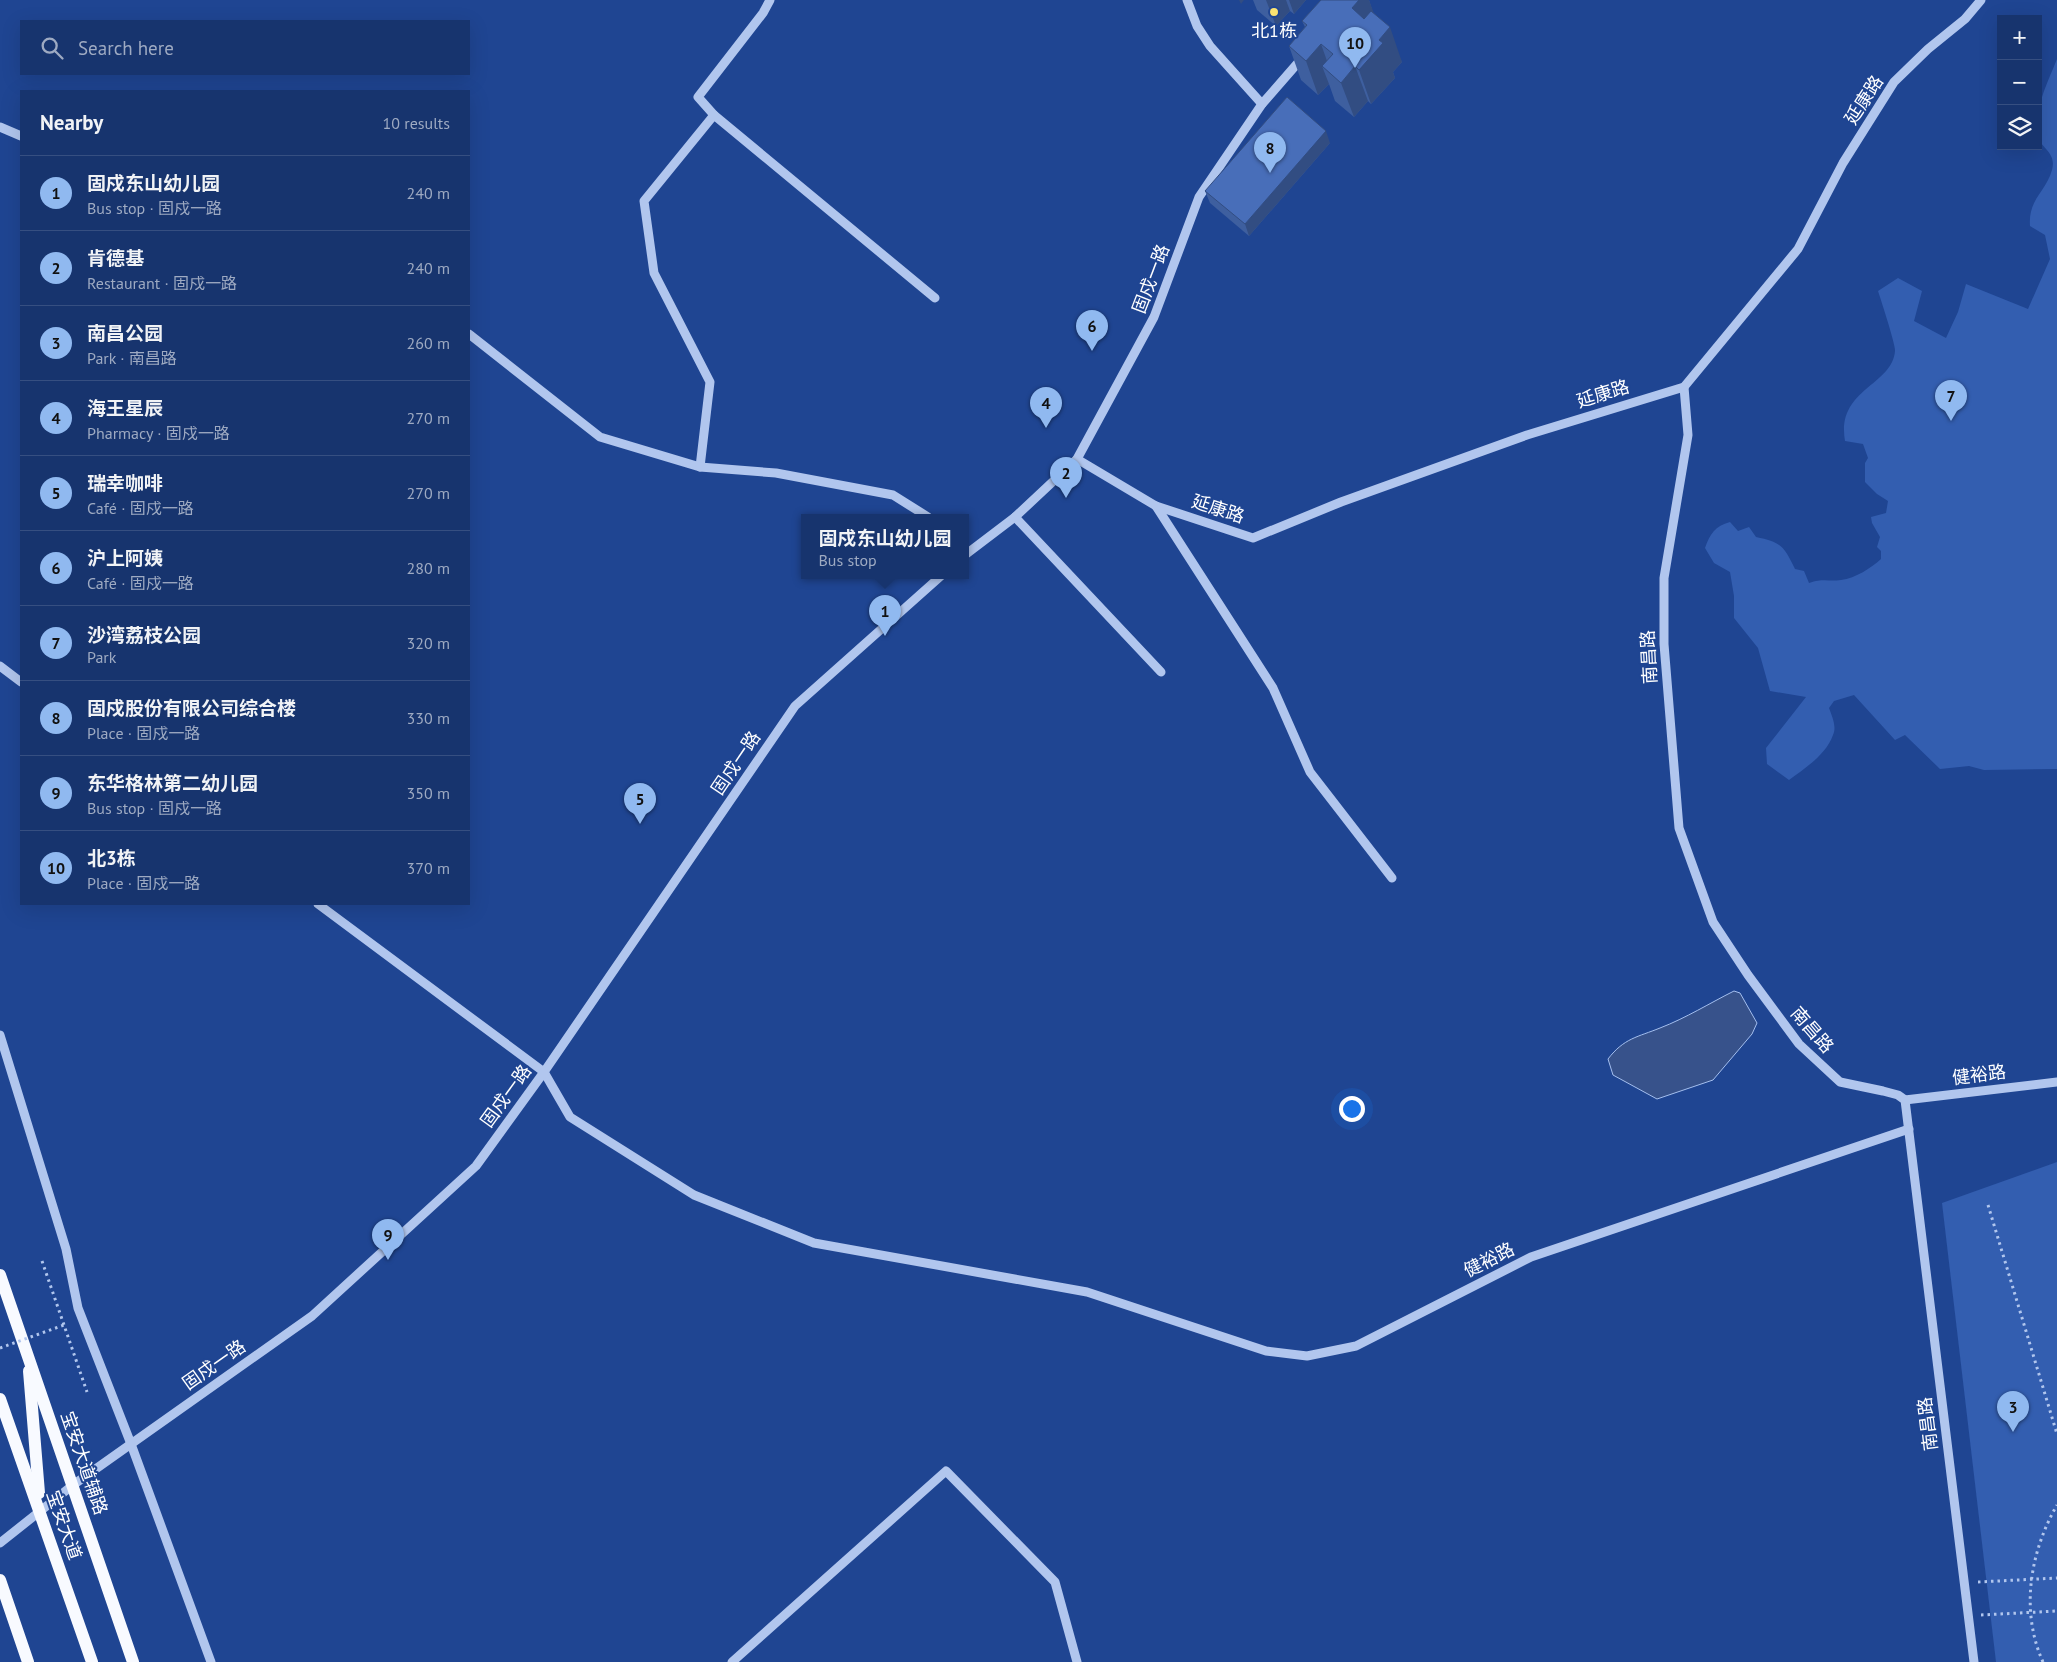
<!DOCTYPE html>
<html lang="en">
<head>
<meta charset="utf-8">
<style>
	body { margin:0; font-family:"PT Sans","Noto Sans SC",sans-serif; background:#243f76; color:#f1f3f6 }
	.controls { position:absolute; right:15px; top:15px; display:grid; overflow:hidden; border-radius:0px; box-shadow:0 5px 20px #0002 }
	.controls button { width:45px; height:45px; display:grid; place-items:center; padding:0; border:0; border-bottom:1px solid #364f81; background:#17346e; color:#f1f3f6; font:25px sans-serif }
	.you { position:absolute; left:1351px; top:1108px; width:18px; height:18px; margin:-12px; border:4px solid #fff; border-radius:50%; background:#1a73e8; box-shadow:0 0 0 8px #1a73e833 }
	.badge { display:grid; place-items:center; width:32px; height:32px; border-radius:50%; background:#90b9f0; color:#111; font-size:16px; font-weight:700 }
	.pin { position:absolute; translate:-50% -41px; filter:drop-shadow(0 1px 2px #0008) }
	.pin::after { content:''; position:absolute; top:26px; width:18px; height:15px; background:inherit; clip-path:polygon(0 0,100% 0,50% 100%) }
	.popup { position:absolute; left:801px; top:514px; width:168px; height:65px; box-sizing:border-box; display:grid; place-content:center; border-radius:0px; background:#17346e; filter:drop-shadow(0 1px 4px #0005); font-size:16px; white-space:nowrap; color:#9eaac2 }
	.popup b { font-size:19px; color:#f1f3f6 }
	.popup::after { content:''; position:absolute; left:50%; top:100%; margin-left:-10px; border:10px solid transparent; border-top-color:#17346e }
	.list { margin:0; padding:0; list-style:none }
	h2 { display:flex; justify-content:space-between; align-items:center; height:65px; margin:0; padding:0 20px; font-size:21px }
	h2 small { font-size:16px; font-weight:400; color:#9eaac2 }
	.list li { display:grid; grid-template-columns:32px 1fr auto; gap:15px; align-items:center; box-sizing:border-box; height:75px; padding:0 20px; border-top:1px solid #364f81 }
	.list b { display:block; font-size:19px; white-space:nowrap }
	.list p { margin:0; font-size:16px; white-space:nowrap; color:#9eaac2 }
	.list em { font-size:16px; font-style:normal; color:#9eaac2 }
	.icon { flex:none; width:28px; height:28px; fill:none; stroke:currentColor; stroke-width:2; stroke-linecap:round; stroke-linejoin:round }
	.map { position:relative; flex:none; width:2057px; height:1662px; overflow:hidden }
	.search { position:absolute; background:#17346e; box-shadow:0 5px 20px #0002; left:20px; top:20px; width:450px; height:55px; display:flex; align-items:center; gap:12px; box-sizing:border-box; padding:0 18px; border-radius:0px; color:#9eaac2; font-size:19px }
	.panel { position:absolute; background:#17346e; box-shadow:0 5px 20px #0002; left:20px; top:90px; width:450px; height:815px; border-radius:0px }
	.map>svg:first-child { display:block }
</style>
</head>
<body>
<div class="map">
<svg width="2057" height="1662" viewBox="0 0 2057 1662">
	<rect width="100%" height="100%" fill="#1f4592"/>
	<g fill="#335eb0">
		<path d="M2057 59V769L1984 770 1969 766 1940 769 1905 735 1895 740 1854 695 1834 701 1829 708C1832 716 1837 727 1833 735 1826 755 1805 768 1789 780L1767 764 1766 748 1806 697 1770 691 1758 648 1734 618V596L1730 572 1714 563 1705 548C1710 534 1715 526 1730 522L1738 531 1749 527 1756 537C1781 542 1784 546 1795 569L1804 571 1809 583C1825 578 1828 582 1841 580 1856 578 1871 568 1881 559V551L1877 547 1880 537 1872 523 1871 517 1886 513 1888 501 1877 494 1865 482V463L1868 458 1863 444 1845 441C1836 389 1892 386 1895 351 1896 346 1881 300 1878 291L1898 278 1922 291 1914 321 1946 338 1958 312 1966 284 2028 309 2050 259 2045 235 2030 226C2028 199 2046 192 2052 170 2057 152 2040 148 2038 136 2034 108 2047 84 2057 59Z"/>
		<path d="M2057 1162V1662H1996L1942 1203Z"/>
	</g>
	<path fill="#37528b" stroke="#a4bfef" d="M1734 991 1740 993 1757 1023 1752 1034 1713 1080 1657 1099 1613 1075 1608 1059C1624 1038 1638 1037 1660 1028 1686 1018 1710 1003 1734 991Z"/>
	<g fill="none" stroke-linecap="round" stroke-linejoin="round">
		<g stroke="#b1c6ee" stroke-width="3" stroke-dasharray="2.5 4" stroke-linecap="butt">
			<path d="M1988 1205 2057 1434"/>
			<path d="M42 1261 87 1392"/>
			<path d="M1978 1582 2057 1578"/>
			<path d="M1981 1615 2057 1611"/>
			<path d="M2043 1662C2020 1611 2030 1552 2057 1505"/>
		</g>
		<g stroke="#b1c6ee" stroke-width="9">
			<path d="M1187 0 1197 26 1210 46 1262 104"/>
			<path d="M714 115 698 97 763 13 770 0"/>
			<path d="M0 127 21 136"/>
			<path d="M469 334 600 437 700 467 776 473 893 495 928 517"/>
			<path d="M1684 387 1688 435 1664 578V644L1679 828 1713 922 1748 975 1799 1044 1840 1082 1883 1091 1898 1095 1905 1100 1974 1662"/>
			<path d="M1077 459 1156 506 1253 538 1341 502 1527 435 1684 387 1798 249 1843 163 1894 82 1928 49 1965 19 1981 0"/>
			<path d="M700 467 710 382 654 273 644 201 714 115 935 298"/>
			<path d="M1156 506 1273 688 1310 772 1392 878"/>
			<path d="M1015 517 1161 672"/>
			<path d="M965 555 1015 517 1077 459 1154 317 1199 197 1262 104 1303 57"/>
			<path d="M0 666 21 682"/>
			<path d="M318 904 544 1072 570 1117 694 1195 814 1243 1087 1292 1266 1351 1307 1356 1356 1346 1531 1257 1909 1129"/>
			<path d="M0 1035 66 1249 78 1308 131 1444 211 1662"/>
			<path d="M1905 1100 2057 1082"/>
			<path d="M0 1543 73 1485 312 1316 476 1166 544 1072 795 706 942 575"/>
			<path d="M732 1662 946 1471 1055 1582 1077 1662"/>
		</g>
		<g stroke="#f8faff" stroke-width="12">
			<path d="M0 1275 133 1662"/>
			<path d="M29 1371 39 1493"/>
			<path d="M0 1399 92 1662"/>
			<path d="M0 1580 28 1662"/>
		</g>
		<path stroke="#b1c6ee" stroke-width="3" stroke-dasharray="2.5 4" stroke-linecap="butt" d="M0 1348 64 1325"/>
	</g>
	<g fill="#3e5f9f">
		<path d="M1253 0H1306L1294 14 1290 11 1276 26 1257 10Z"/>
		<path d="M1321 0H1369L1373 13 1402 62 1393 72 1395 78 1371 104 1368 101 1354 117 1335 101 1329 84 1318 95 1301 80 1289 46 1305 27 1302 21Z"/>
		<path d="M1330 143 1249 236 1210 203 1205 191Z"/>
	</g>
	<g fill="#324d82">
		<path d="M1239 0H1244L1241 4Z"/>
		<path d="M1266 0H1286L1290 11 1276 26Z"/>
		<path d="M1289 0H1306L1294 14Z"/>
		<path d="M1359 0H1369L1379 27 1364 43 1352 8Z"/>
		<path d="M1390 27 1402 62 1393 72 1395 78 1371 104 1359 70 1379 40Z"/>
		<path d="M1321 44 1332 75 1322 66 1329 84 1318 95 1306 61Z"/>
		<path d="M1355 66 1368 101 1354 117 1341 83Z"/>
		<path d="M1326 131 1330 143 1249 236 1245 224Z"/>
	</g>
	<g fill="#486eb9" stroke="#324d82">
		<path d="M1321 0H1359L1352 8 1364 19 1371 11 1390 27 1379 40 1383 43 1359 70 1355 66 1341 83 1322 66 1333 54 1321 44 1306 61 1289 46 1307 25 1302 21Z"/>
		<path d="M1287 97 1326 131 1245 224 1205 191Z"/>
	</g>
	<circle fill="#fbe371" stroke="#1f4592" stroke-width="2" cx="1274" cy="12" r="5"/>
	<g text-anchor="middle" stroke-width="4" stroke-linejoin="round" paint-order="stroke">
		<g font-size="18" fill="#fff" stroke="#1f4592">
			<text x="1274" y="37">北1栋</text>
		</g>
		<g font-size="18" fill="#fff" stroke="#1f4592">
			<text transform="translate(1864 100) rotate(-57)" y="6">延康路</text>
			<text transform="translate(1151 279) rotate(-69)" y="6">固戍一路</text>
			<text transform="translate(1603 394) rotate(-17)" y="6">延康路</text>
			<text transform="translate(1218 509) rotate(18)" y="6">延康路</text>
			<text transform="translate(1649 657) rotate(-93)" y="6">南昌路</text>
			<text transform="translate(736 763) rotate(-56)" y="6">固戍一路</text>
			<text transform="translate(1812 1030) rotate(49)" y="6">南昌路</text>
			<text transform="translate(1979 1075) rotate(-7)" y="6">健裕路</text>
			<text transform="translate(506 1096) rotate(-54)" y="6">固戍一路</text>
			<text transform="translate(1489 1260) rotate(-27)" y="6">健裕路</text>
			<text transform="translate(214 1365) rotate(-35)" y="6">固戍一路</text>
			<text transform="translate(1928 1424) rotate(-97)" y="6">南昌路</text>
			<text transform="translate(84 1463) rotate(71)" y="6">宝安大道辅路</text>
			<text transform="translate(64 1525) rotate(71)" y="6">宝安大道</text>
		</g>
	</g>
</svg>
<div class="controls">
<button>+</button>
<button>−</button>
<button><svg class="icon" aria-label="layers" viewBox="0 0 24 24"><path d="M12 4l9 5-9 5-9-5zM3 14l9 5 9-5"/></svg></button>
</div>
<div class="you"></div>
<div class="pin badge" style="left:885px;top:636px">1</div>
<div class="popup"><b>固戍东山幼儿园</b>Bus stop</div>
<div class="pin badge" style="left:1066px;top:498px">2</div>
<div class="pin badge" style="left:2013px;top:1432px">3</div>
<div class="pin badge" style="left:1046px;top:428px">4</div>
<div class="pin badge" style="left:640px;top:824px">5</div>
<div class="pin badge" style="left:1092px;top:351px">6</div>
<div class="pin badge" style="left:1951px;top:421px">7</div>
<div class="pin badge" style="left:1270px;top:173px">8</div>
<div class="pin badge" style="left:388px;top:1260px">9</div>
<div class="pin badge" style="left:1355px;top:68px">10</div>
<div class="search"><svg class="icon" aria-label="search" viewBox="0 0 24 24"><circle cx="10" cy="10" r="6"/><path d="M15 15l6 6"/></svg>Search here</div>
<section class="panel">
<h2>Nearby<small>10 results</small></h2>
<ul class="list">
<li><span class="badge">1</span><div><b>固戍东山幼儿园</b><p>Bus stop · 固戍一路</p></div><em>240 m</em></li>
<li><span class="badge">2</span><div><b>肯德基</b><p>Restaurant · 固戍一路</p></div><em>240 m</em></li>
<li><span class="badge">3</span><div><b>南昌公园</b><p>Park · 南昌路</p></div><em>260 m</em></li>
<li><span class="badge">4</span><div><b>海王星辰</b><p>Pharmacy · 固戍一路</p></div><em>270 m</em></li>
<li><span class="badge">5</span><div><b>瑞幸咖啡</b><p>Café · 固戍一路</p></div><em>270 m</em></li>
<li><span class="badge">6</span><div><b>沪上阿姨</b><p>Café · 固戍一路</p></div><em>280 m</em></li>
<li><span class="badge">7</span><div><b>沙湾荔枝公园</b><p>Park</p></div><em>320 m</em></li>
<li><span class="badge">8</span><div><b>固戍股份有限公司综合楼</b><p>Place · 固戍一路</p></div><em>330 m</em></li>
<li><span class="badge">9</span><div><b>东华格林第二幼儿园</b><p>Bus stop · 固戍一路</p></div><em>350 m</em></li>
<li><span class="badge">10</span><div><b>北3栋</b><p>Place · 固戍一路</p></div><em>370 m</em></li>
</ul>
</section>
</div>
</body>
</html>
